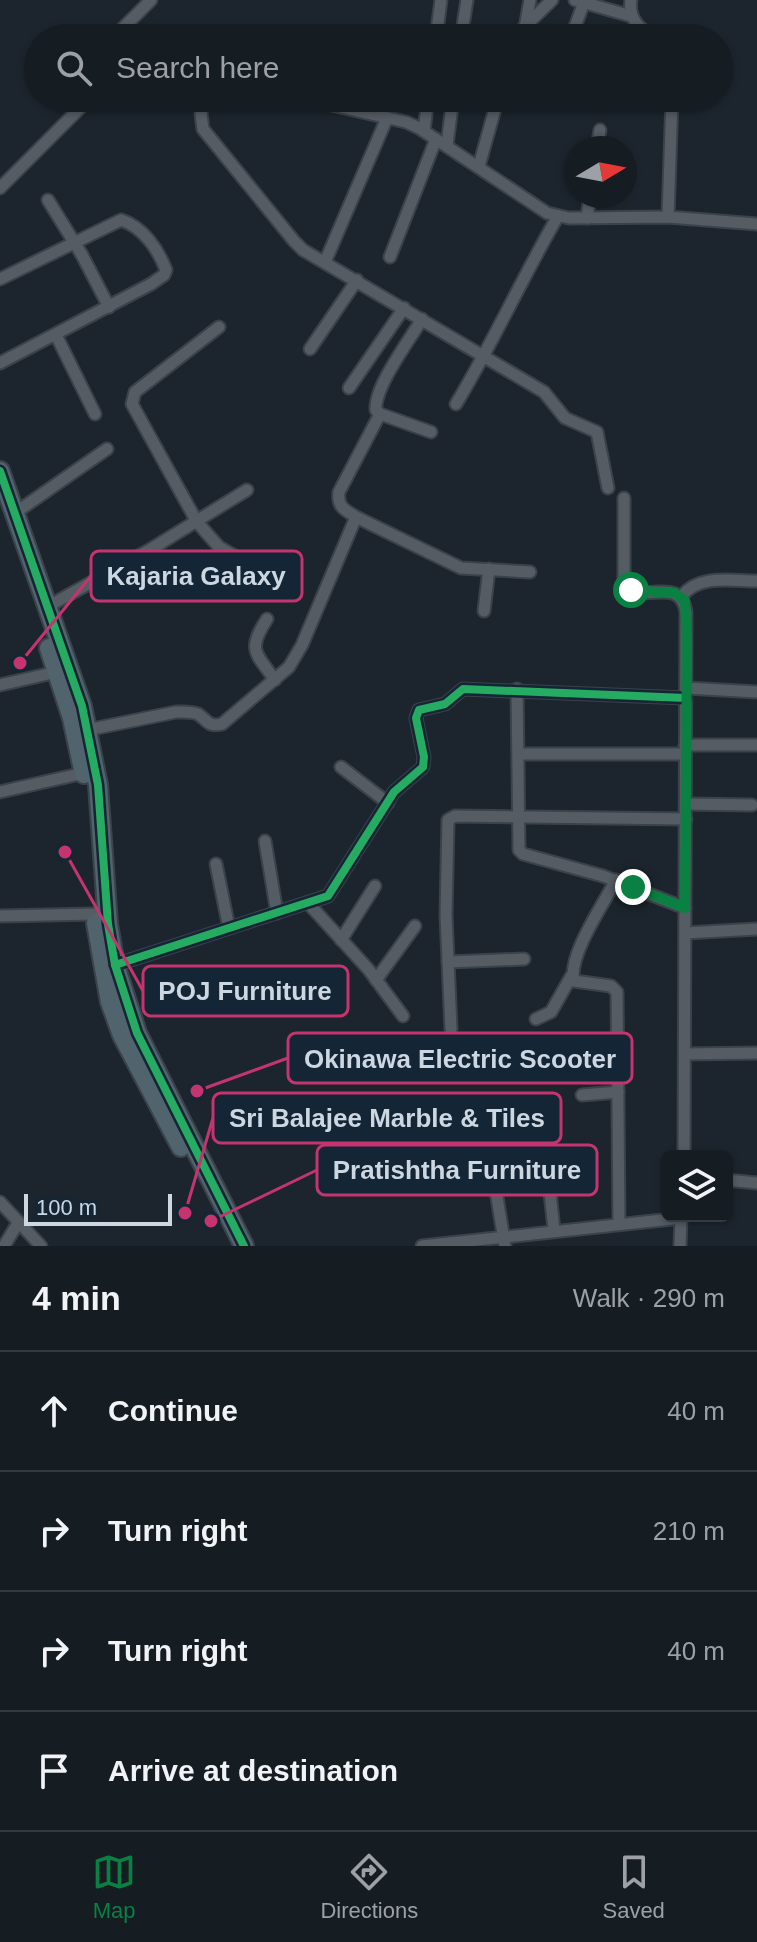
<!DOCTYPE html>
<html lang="en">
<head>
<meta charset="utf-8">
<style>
	body { margin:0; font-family:Helvetica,sans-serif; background:#1e252a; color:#f1f3f6 }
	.controls { position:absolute; right:24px; bottom:24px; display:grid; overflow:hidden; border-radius:12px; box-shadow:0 2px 6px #0004 }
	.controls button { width:72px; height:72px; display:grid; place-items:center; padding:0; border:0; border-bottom:2px solid #343a40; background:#151c22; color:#f1f3f6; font:40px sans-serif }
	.compass { position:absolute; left:565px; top:136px; width:72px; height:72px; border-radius:50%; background:#151c22; box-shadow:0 2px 6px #0004; rotate:80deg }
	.scale { position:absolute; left:24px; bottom:20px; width:148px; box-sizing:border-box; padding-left:8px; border:4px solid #ccd7e2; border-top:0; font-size:22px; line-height:28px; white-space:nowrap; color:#ccd7e2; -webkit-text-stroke:6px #142535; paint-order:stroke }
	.stop { position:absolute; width:24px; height:24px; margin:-18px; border:6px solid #0b8043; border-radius:50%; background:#fff }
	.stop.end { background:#0b8043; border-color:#fff; box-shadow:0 2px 8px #0008 }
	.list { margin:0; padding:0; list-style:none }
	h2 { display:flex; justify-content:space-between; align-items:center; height:104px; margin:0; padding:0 32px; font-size:34px }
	h2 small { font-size:26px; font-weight:400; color:#9da1a5 }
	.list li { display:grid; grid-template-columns:52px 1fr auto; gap:24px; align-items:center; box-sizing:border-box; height:120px; padding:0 32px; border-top:2px solid #343a40 }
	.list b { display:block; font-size:30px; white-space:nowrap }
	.list em { font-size:26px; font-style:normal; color:#9da1a5 }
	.icon { flex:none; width:44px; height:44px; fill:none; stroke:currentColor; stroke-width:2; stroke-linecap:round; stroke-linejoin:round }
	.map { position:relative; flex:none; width:757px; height:1246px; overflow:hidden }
	.search { position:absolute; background:#151c22; box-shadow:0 2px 6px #0004; left:24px; right:24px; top:24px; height:88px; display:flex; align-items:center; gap:20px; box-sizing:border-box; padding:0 28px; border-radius:44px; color:#9da1a5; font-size:30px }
	.sheet { height:584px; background:#151c22 }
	nav { display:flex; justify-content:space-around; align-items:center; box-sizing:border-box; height:112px; border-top:2px solid #343a40; background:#151c22; font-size:22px; color:#9da1a5 }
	nav a { display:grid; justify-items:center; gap:4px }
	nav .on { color:#0b8043 }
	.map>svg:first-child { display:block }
</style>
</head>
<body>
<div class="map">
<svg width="757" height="1246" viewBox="0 0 757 1246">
	<rect width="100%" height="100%" fill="#1c252d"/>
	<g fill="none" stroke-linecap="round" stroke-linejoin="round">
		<defs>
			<g id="minor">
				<path d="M575 0 631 16"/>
				<path d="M631 0C628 19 639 28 654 38"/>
				<path d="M525 28 530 0"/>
				<path d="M113 38 151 0"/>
				<path d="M436 38 441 0"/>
				<path d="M461 38 467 0"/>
				<path d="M513 38 552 0"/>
				<path d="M571 38 584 2"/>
				<path d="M203 98 201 114 203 129 294 241 303 250 544 392 565 418 597 432 608 488"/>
				<path d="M301 98 406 122 419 128 547 213 569 218 668 217 757 224"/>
				<path d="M424 131 428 98"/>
				<path d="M447 145 453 98"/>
				<path d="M597 148 600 130"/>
				<path d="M479 166 498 98"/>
				<path d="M0 188 90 98"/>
				<path d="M48 200 82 255 109 307"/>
				<path d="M668 217 672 98"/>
				<path d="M587 218 590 196"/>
				<path d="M390 257 436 139"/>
				<path d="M325 262 387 118"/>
				<path d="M0 279 121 220C143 227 158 249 166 270L164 275 151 284 0 363"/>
				<path d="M422 319C409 341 374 387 376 410L380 414 431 432"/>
				<path d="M219 327 135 392 132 404 197 522 219 547 252 566"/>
				<path d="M56 335 95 414"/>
				<path d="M310 349 357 280"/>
				<path d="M349 388 404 308"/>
				<path d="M456 404C493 343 522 278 558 216"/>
				<path d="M380 414 339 492C337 507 345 510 356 517L461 568 530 572"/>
				<path d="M624 498V584C642 606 680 574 686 612L684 1156"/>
				<path d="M15 513 107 449"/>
				<path d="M682 596C699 574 731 581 757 581"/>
				<path d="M47 607 151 549 247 490"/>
				<path d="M484 611 489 569"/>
				<path d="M267 619C247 650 255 652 275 680"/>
				<path d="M0 685 57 672"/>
				<path d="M686 688 757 692"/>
				<path d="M517 689 519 850 523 854 603 876 685 908"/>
				<path d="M87 730 176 712C183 712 191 711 198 714 208 721 208 727 222 724L289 667 302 645 356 517"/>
				<path d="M685 745H757"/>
				<path d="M519 754H685"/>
				<path d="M341 767 388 803"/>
				<path d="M0 792 84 773"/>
				<path d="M686 804 752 805"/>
				<path d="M265 841 277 913"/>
				<path d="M216 864 229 928"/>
				<path d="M616 880C604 903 567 957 574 981L611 986 617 992 619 1224"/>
				<path d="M308 903 369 970 403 1016"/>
				<path d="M0 916 95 914"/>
				<path d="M685 933 757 929"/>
				<path d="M341 940 375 886"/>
				<path d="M448 962 524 959"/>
				<path d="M115 965 328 896 394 792 423 767 424 757 416 718 419 710 445 704 463 689 686 698"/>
				<path d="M376 980 415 926"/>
				<path d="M536 1019 551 1012 572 975"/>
				<path d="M451 1029 446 915 448 820 455 816 686 819"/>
				<path d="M685 1054 757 1053"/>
				<path d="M582 1095 618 1092"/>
				<path d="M548 1173 554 1230"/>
				<path d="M494 1179 505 1246"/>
				<path d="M727 1180 757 1183"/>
				<path d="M0 1202 41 1246"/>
				<path d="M4 1246 18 1223"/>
				<path d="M422 1246 681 1218"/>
				<path d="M680 1246 681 1216"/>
			</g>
			<g id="trunk">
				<path d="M0 471 82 706 98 785 108 924 115 965 137 1033 244 1246"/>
				<path d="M49 648 72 718 84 774"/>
				<path d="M96 923 110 1002 122 1035 181 1147"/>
			</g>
		</defs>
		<use href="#minor" stroke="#3b424a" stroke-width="15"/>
		<use href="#trunk" stroke="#3b424a" stroke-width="22"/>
		<use href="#minor" stroke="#555c63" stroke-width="11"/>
		<use href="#trunk" stroke="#51636d" stroke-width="18"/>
		<defs>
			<g id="cycleway">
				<path d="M0 471 82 706 98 785 108 924 115 965 137 1033 244 1246"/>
				<path d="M115 965 328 896 394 792 423 767 424 757 416 718 419 710 445 704 463 689 686 698"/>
			</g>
		</defs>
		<use href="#cycleway" stroke="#142535" stroke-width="13"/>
		<use href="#cycleway" stroke="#26ab63" stroke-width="8"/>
	</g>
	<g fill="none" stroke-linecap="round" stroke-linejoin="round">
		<path stroke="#0b8043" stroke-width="10" d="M631 590 675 593 685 601 687 644 685 908 633 887"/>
	</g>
	<path fill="none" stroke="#c4356f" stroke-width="3" d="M20 663L91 576M65 852L143 991M197 1091L288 1058M185 1213L213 1118M211 1221L317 1170"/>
	<g fill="#c4356f" stroke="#142535" stroke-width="3">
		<circle cx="20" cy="663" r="8"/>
		<circle cx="65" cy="852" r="8"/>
		<circle cx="197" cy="1091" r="8"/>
		<circle cx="185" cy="1213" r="8"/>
		<circle cx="211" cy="1221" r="8"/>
	</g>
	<g fill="#142535" stroke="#c4356f" stroke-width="3">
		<rect x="91" y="551" width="211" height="50" rx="8"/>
		<rect x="143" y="966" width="205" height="50" rx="8"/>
		<rect x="288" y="1033" width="344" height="50" rx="8"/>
		<rect x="213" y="1093" width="348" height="50" rx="8"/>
		<rect x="317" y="1145" width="280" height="50" rx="8"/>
	</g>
	<g font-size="26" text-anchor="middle" font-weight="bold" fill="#ccd7e2">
		<text x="196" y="585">Kajaria Galaxy</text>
		<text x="245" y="1000">POJ Furniture</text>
		<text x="460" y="1068">Okinawa Electric Scooter</text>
		<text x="387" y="1127">Sri Balajee Marble &amp; Tiles</text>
		<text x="457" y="1179">Pratishtha Furniture</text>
	</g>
</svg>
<div class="controls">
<button><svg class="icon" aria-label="layers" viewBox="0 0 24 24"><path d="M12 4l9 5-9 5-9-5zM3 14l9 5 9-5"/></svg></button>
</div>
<svg class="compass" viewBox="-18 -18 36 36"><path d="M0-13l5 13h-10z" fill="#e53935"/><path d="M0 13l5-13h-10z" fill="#9da1a5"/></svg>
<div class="scale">100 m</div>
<div class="stop" style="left:631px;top:590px"></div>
<div class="stop end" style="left:633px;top:887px"></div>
<div class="search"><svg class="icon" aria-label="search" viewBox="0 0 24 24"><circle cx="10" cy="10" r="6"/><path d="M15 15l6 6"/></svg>Search here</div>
</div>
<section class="sheet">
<h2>4 min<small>Walk · 290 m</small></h2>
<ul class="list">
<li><svg class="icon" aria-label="ahead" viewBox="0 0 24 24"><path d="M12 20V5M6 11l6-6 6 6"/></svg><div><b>Continue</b></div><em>40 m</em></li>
<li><svg class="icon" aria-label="right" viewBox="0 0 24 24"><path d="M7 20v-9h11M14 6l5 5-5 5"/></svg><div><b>Turn right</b></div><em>210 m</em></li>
<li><svg class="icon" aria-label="right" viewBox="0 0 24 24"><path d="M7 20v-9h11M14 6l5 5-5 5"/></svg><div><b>Turn right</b></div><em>40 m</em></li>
<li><svg class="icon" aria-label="arrive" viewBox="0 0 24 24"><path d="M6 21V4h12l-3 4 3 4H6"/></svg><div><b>Arrive at destination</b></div></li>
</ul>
</section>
<nav>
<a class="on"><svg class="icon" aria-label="map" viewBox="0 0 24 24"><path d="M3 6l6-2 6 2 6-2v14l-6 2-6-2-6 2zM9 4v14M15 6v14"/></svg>Map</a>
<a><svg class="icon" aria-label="directions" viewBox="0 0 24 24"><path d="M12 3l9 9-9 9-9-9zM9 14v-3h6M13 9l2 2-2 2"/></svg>Directions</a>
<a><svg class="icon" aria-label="saved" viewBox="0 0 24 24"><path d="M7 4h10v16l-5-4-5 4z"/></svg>Saved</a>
</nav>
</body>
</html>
